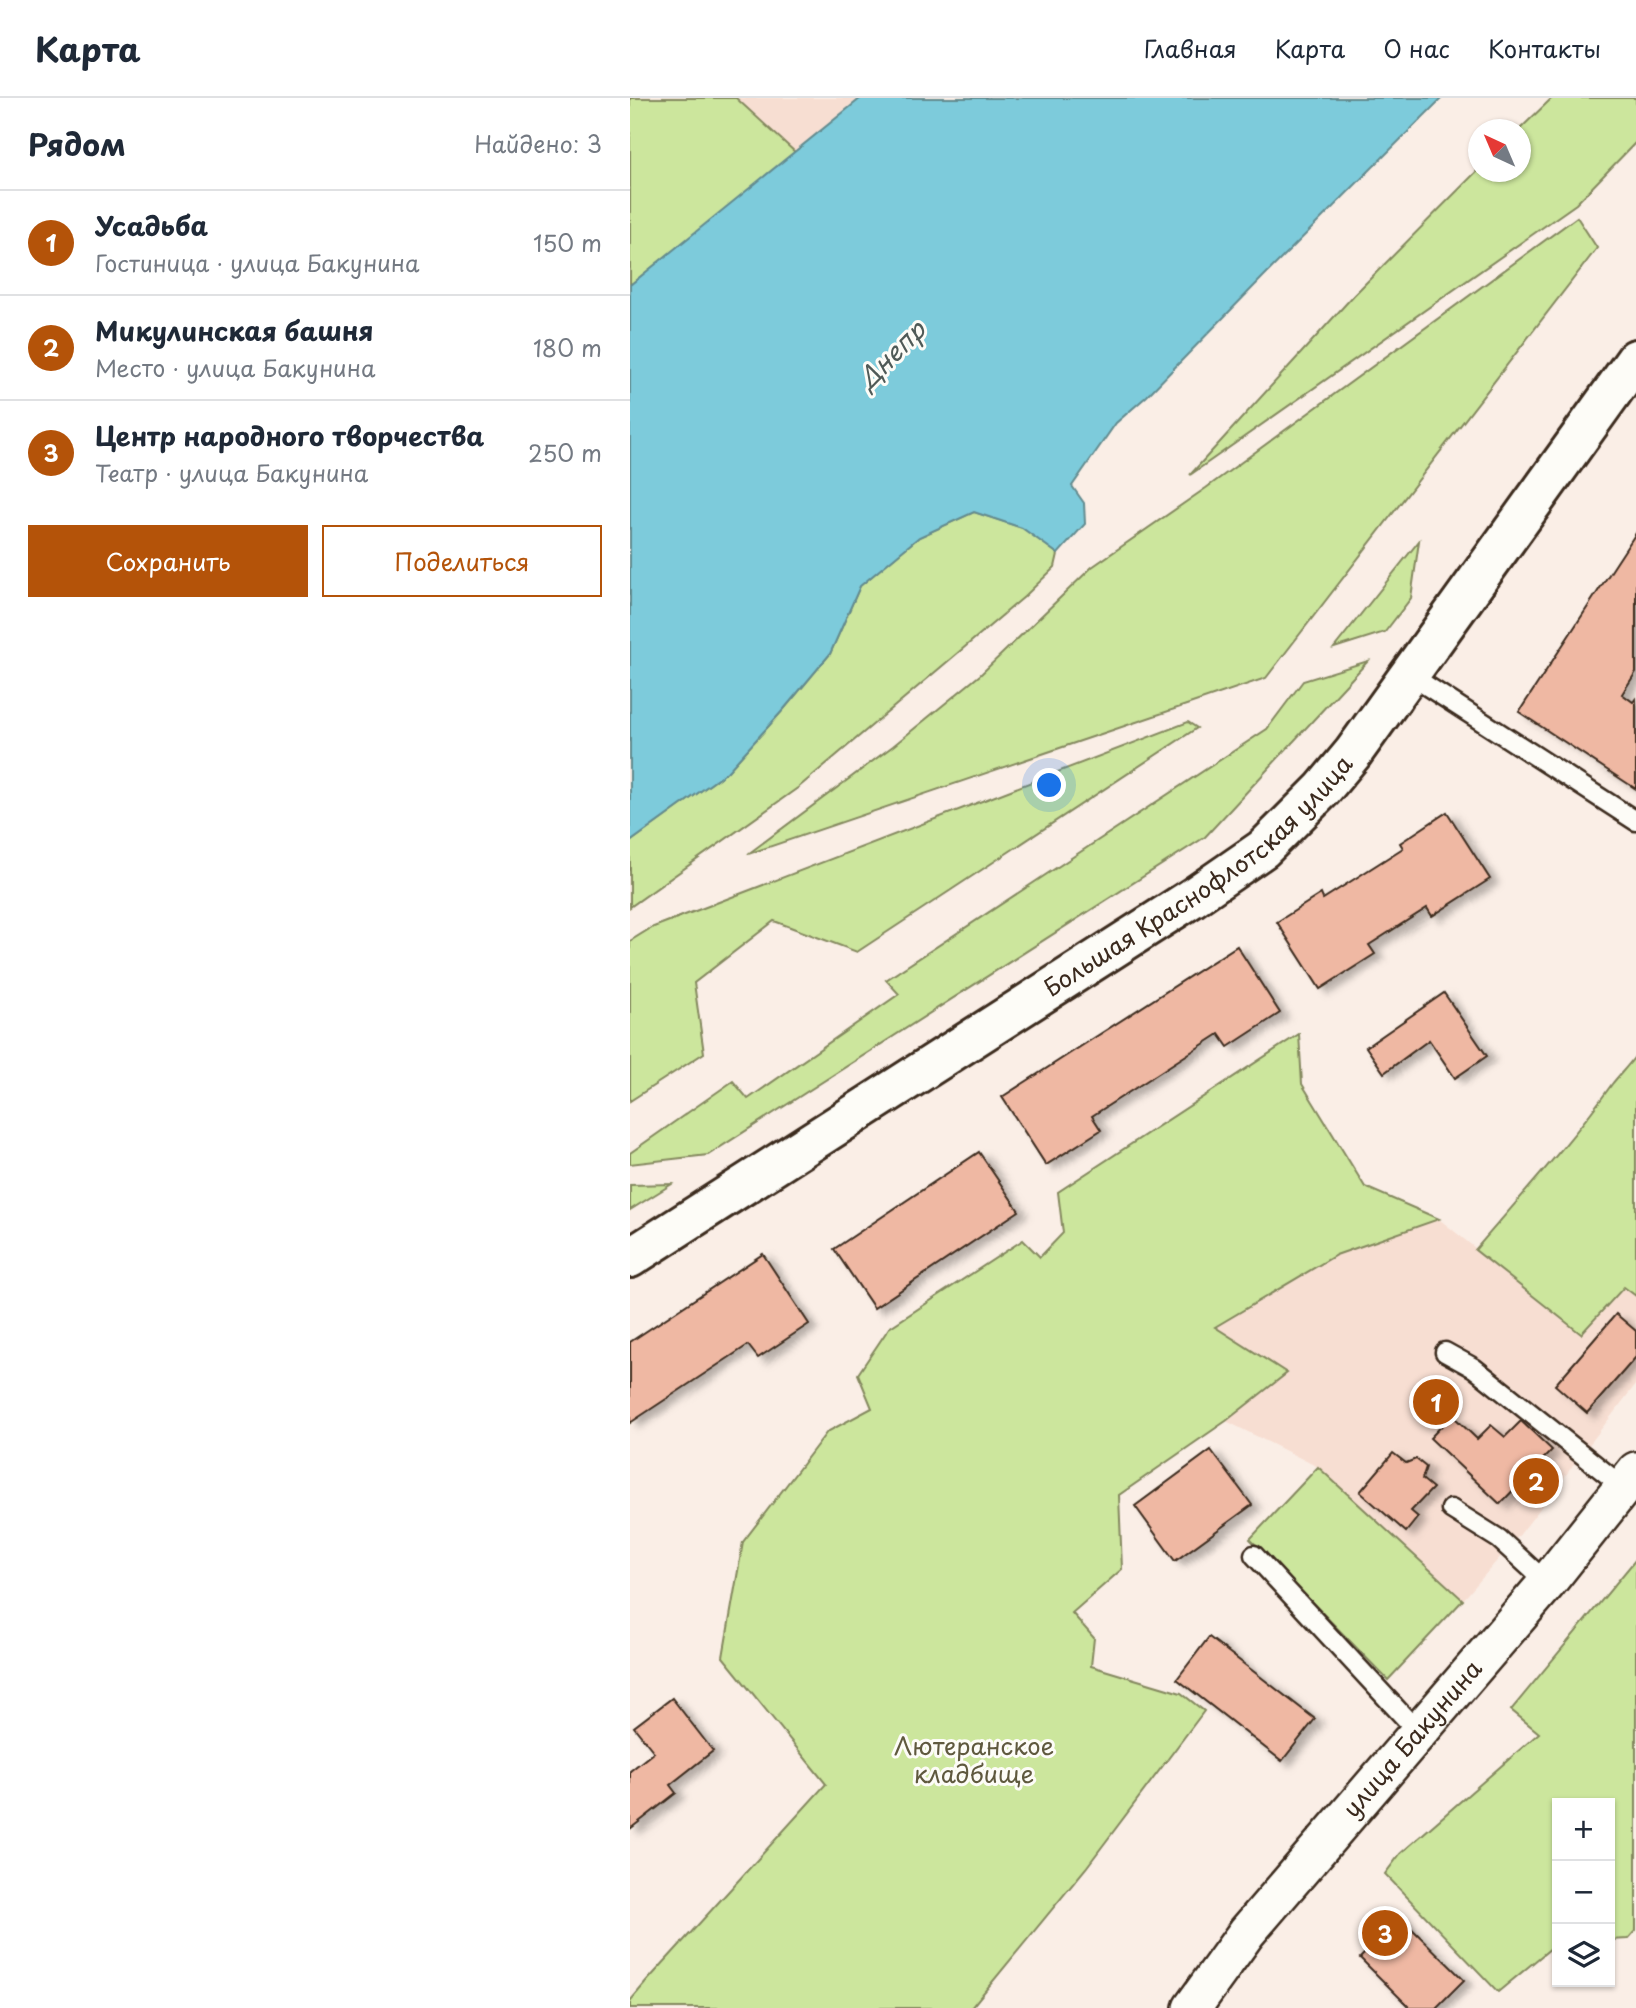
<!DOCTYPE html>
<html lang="ru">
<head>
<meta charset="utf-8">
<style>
	body { margin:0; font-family:"Playpen Sans",sans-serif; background:#f2f2f3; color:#1f2937 }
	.controls { position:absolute; right:21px; bottom:21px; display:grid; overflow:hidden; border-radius:0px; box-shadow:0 2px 5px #0004 }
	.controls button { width:63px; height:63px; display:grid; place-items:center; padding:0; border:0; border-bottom:2px solid #e0e1e3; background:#fff; color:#1f2937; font:35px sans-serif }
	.compass { position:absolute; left:838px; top:21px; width:63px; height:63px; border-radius:50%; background:#fff; box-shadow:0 2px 5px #0004; rotate:316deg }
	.you { position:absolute; left:420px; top:688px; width:24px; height:24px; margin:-18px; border:5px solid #fff; border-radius:50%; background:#1a73e8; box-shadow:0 0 0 10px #1a73e833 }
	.badge { display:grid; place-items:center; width:46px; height:46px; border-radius:50%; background:#b45309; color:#fff; font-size:23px; font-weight:700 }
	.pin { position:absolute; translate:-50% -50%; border:4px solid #fff; box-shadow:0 2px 7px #0006 }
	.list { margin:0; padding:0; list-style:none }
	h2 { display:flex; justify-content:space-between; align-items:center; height:91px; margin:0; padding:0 28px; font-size:30px }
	h2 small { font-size:23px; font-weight:400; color:#747a83 }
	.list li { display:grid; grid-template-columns:46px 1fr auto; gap:21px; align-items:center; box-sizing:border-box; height:105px; padding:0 28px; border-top:2px solid #e0e1e3 }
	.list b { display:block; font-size:26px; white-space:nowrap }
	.list p { margin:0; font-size:23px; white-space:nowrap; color:#747a83 }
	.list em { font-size:23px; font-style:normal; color:#747a83 }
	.actions { display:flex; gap:14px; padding:21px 28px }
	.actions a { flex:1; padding:16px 0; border:2px solid #b45309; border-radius:0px; text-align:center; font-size:24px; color:#b45309 }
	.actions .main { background:#b45309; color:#fff }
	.icon { flex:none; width:38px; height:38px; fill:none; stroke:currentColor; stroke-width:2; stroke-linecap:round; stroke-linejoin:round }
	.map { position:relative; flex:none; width:1006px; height:1910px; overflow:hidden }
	header { display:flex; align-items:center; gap:42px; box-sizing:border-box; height:98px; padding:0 35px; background:#fff; border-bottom:2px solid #e0e1e3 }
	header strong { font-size:33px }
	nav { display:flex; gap:38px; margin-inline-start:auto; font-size:24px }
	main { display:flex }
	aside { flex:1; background:#fff }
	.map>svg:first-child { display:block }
</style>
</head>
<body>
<header>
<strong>Карта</strong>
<nav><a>Главная</a><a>Карта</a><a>О нас</a><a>Контакты</a></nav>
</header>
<main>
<aside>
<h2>Рядом<small>Найдено: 3</small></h2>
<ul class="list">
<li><span class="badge">1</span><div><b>Усадьба</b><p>Гостиница · улица Бакунина</p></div><em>150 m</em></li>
<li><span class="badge">2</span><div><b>Микулинская башня</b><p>Место · улица Бакунина</p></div><em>180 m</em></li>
<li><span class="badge">3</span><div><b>Центр народного творчества</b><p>Театр · улица Бакунина</p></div><em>250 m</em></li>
</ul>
<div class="actions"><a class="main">Сохранить</a><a>Поделиться</a></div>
</aside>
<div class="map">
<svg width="1006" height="1910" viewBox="0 0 1006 1910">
	<defs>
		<filter id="shadow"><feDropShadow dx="8" dy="4.5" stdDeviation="3.5" flood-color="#0004"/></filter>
	</defs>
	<rect width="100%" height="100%" fill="#faeee6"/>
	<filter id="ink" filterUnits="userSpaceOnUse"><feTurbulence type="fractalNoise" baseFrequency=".0143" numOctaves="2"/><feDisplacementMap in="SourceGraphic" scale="14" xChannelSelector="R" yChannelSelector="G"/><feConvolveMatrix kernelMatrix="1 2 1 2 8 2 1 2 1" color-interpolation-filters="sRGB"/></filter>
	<g filter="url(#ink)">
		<g fill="#f7ded2">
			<path d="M106 0H231L166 55Z"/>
			<path d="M809 1121 951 1235 994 1189 1006 1198V1286L891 1435 833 1502 688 1369 596 1323 657 1275 584 1229 706 1157Z"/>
		</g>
		<g fill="#cce69d" stroke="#84885e" stroke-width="2">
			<path d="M0 0H106L166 55 0 187Z"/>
			<path d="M922 0H1006V44L946 106 560 377 724 197 848 72 890 74V31Z"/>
			<path d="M947 119 967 150 636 580 118 756 263 648 350 577 462 469 576 390Z"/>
			<path d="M344 414 393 430 428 456 425 469 394 499 169 689 0 809V744L97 674 154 611 200 556 230 488 289 439Z"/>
			<path d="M789 443 781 500 755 534 704 550Z"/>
			<path d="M738 563 575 739 78 1057 0 1066V1055L103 983 118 1001 269 896 256 882 637 631 673 583Z"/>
			<path d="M558 624 567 630 227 854 144 823 64 885 74 955 0 1003V843L21 830Z"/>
			<path d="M669 936 672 986 735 1089 809 1121 706 1157 585 1229 657 1275 596 1323 489 1397 492 1471 442 1515 464 1540 461 1568 551 1595 574 1613 456 1770 341 1910H0V1903L17 1883 196 1686 93 1559 113 1444 197 1334 242 1310 228 1276 259 1230 393 1142 410 1159 433 1135 428 1094Z"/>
			<path d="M1006 957V1198L994 1189 951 1236 845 1152C892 1097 941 1044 982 986 990 976 999 967 1006 957Z"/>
			<path d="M42 1086 0 1112V1087Z"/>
			<path d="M688 1369 833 1502 758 1582 620 1441Z"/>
			<path d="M1006 1461V1832L998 1841 980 1842V1705H927V1845L868 1894 755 1776 770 1756 909 1635 881 1612Z"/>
		</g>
		<path fill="#7dcbdb" stroke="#638b8f" stroke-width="2" d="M231 0H812L634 178 517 298 486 325 442 388 454 405 455 426 428 456 392 430 344 414 289 439 230 488 200 556 154 611 97 674 0 744V187Z"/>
		<g fill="#efb8a3" stroke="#3b2a1e" stroke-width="2" filter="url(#shadow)">
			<path d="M1006 435V574L992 596 1003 604 1006 600V691L889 614Z"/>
			<path d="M817 714 860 781 802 818 797 810 739 847 745 856 690 891 647 824 691 796 693 801 773 750 770 745Z"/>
			<path d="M607 848 650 915 598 949 589 936 462 1018 471 1032 416 1067 372 999Z"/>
			<path d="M814 895 857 958 825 980 799 942 754 975 736 949Z"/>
			<path d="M349 1054 389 1113 244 1210 204 1151Z"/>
			<path d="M133 1156 179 1226 128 1260 118 1247 0 1325V1244Z"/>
			<path d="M986 1216 1006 1233V1259L957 1315 925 1287Z"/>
			<path d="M822 1317 847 1341 861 1327 875 1339 891 1323 922 1352 870 1406 800 1340Z"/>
			<path d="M581 1352 622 1407 545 1463 505 1408Z"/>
			<path d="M763 1355 776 1365 786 1361 796 1369 792 1381 803 1390 781 1413 788 1419 776 1434 730 1394Z"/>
			<path d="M579 1539 685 1621 652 1663 547 1581Z"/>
			<path d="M42 1600 83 1653 40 1687 46 1695 0 1731V1673L24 1654 4 1629Z"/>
			<path d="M770 1819 834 1882 806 1910H780L730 1860Z"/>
		</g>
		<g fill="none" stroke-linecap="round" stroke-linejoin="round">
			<defs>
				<g id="lane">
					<path d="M780 577 1006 723"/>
					<path d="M815 1254 844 1270 993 1389"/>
					<path d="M821 1411 869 1441 917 1485"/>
					<path d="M624 1457 789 1635"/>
				</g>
				<g id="street">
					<path id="s1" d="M562 1910 617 1834 917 1485 1006 1373"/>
				</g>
				<g id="secondary">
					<path id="s2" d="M0 1160 562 800 633 751 693 691 723 655 1006 261"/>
				</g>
			</defs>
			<use href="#lane" stroke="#3b2a1e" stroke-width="23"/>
			<use href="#street" stroke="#3b2a1e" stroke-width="42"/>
			<use href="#secondary" stroke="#3b2a1e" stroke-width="44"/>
			<use href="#lane" stroke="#fdfcf7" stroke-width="18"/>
			<use href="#street" stroke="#fdfcf7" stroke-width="37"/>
			<use href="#secondary" stroke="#fdfcf7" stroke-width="38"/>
		</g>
	</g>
	<g text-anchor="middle" stroke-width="6" stroke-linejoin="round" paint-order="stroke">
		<g font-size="24" fill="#3b2a1e" stroke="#fdfcf7">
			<text dy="8" stroke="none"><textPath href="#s2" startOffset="686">Большая Краснофлотская улица</textPath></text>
			<text dy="8" stroke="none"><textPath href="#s1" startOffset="348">улица Бакунина</textPath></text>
		</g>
		<g font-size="24" fill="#5f593e" stroke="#fdfcf7">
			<text x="344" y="1657">Лютеранское<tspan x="344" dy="28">кладбище</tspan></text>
		</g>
		<g font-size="26" font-style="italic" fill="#4f5a57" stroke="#fdfcf7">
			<text transform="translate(262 257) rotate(-45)" y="9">Днепр</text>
		</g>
	</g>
</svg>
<div class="controls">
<button>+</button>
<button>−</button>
<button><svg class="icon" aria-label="layers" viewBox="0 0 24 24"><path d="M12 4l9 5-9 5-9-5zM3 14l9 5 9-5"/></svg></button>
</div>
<svg class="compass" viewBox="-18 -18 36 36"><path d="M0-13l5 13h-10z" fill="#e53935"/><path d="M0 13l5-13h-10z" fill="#747a83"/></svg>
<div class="you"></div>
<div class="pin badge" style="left:806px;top:1304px">1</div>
<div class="pin badge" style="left:906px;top:1383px">2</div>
<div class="pin badge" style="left:755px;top:1835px">3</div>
</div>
</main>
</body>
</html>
